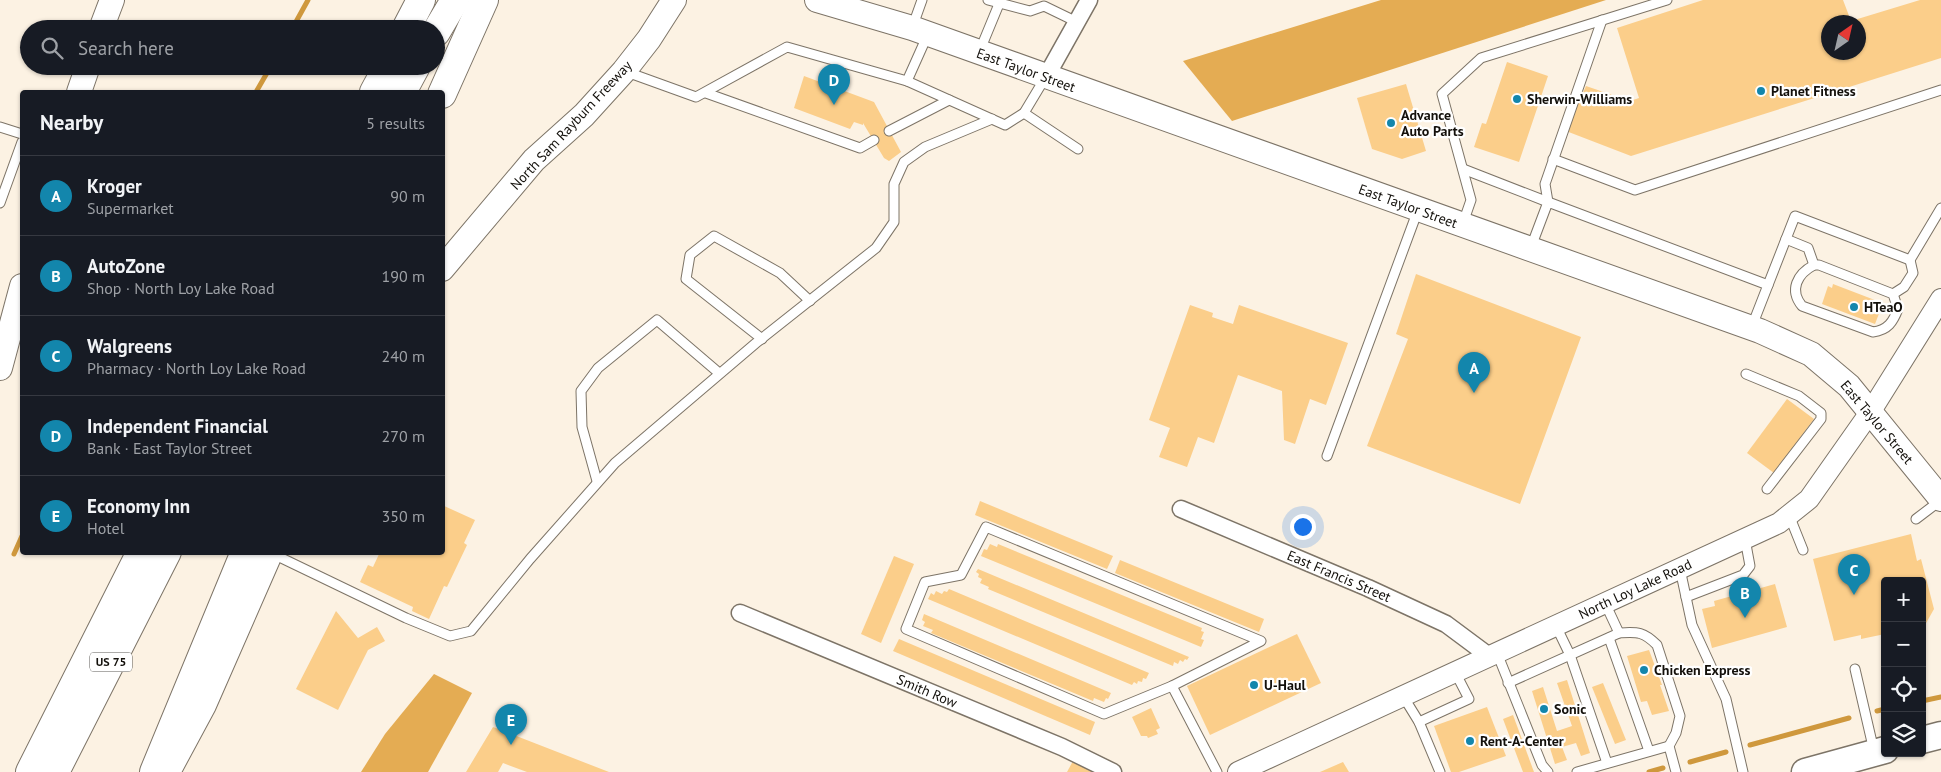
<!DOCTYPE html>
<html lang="en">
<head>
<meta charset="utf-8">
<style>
	body { margin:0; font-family:"PT Sans",sans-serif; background:#20242c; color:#f1f3f6 }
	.controls { position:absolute; right:15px; bottom:15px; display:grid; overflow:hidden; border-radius:5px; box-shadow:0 1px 4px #0004 }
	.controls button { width:45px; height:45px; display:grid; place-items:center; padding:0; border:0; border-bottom:1px solid #363941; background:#171b24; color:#f1f3f6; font:25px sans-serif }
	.compass { position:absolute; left:1821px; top:15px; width:45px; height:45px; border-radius:50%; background:#171b24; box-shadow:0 1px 4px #0004; rotate:34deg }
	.you { position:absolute; left:1302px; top:526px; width:18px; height:18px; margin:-12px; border:4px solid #fff; border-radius:50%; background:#1a73e8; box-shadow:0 0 0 8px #1a73e833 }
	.badge { display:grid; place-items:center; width:32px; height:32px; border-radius:50%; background:#1386ac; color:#fff; font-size:16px; font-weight:700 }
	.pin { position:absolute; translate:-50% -41px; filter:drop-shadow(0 1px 2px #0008) }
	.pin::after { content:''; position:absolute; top:26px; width:18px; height:15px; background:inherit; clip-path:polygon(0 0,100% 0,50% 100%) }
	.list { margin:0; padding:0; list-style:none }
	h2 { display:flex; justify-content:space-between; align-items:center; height:65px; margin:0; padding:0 20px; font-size:21px }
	h2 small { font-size:16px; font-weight:400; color:#9ea1a6 }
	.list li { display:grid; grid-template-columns:32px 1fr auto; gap:15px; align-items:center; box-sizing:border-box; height:80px; padding:0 20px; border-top:1px solid #363941 }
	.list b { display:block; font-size:19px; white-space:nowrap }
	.list p { margin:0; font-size:16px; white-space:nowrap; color:#9ea1a6 }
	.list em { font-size:16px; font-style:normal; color:#9ea1a6 }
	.icon { flex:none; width:28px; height:28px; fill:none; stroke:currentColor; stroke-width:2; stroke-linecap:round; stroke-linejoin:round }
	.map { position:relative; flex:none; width:1941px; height:772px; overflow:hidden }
	.search { position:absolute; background:#171b24; box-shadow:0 1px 4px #0004; left:20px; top:20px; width:425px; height:55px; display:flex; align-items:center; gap:12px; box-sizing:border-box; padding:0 18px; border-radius:28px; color:#9ea1a6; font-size:19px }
	.panel { position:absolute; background:#171b24; box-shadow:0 1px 4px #0004; left:20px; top:90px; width:425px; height:465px; border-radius:5px }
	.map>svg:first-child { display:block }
</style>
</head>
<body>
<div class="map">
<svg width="1941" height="772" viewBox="0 0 1941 772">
	<rect width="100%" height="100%" fill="#fcf2e3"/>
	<g fill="#e4ac53">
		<path d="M1381 0H1606L1232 121 1183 61Z"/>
		<path d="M434 674 472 693 428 772H361L385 734Z"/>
	</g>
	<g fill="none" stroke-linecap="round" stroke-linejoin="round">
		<g stroke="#cf983d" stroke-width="5">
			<path d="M292 29 308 0"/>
			<path d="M256 92 271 66"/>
			<path d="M14 554 22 536"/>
			<path d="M1922 701 1941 697"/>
			<path d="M1877 711 1885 709"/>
			<path d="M1750 745 1849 718"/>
			<path d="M1690 762 1726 752"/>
			<path d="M1649 772 1663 768"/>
		</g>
	</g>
	<g fill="#fbce8a" fill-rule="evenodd">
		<path d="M1703 0H1843L1851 21 1920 0H1941V58L1631 156 1566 131 1586 86 1630 101 1639 98 1617 28ZM1828 22H1858V52H1828Z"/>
		<path d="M1507 62 1548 76 1519 162 1474 147 1482 123 1486 124Z"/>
		<path d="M804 76 874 102 901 152 889 161 884 158 863 123V125L854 122 850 129 794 108Z"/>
		<path d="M1406 84 1426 151 1402 159 1372 149 1357 98Z"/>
		<path d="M1416 274 1581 337 1520 504 1367 446 1408 339 1396 334Z"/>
		<path d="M1833 284 1880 302 1877 310 1880 311 1875 324 1822 304 1828 286 1832 288Z"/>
		<path d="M1190 305 1213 313 1212 317 1233 324 1239 305 1348 343 1326 405 1310 399 1295 444 1284 440 1282 391 1238 375 1214 443 1198 437 1187 467 1159 457 1170 428 1149 420Z"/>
		<path d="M1787 399 1814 419 1774 473 1747 453Z"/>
		<path d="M980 501 1113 556 1107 569 975 515Z"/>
		<path d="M442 505 475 520 464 543 467 545 447 587 444 586 429 619 412 611 413 607 360 582 368 565 373 567 380 552H442Z"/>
		<path d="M1911 534 1917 561 1921 559 1934 609 1925 625H1922V581H1885V634L1861 639V635L1834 641 1813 559Z"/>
		<path d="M990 544 997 547 998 544 1202 628 1201 631 1204 632 1201 639 1204 640 1201 647 981 556 984 549 987 550Z"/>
		<path d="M894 556 914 564 881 643 861 634Z"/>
		<path d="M1120 560 1264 619 1259 632 1115 573Z"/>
		<path d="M978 569 1189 657 1187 660 1185 659 1183 662 1180 660 1178 664 1174 662 1173 666 988 589 989 587 980 583 982 579 978 577 979 574 976 572Z"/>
		<path d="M1775 584 1787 627 1712 648 1702 609 1715 606 1714 601Z"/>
		<path d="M949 589 1149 673 1146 679 1143 678 1142 682 1138 681 1137 684 1134 682 1132 685 928 599 931 593 934 595 936 591 942 594 944 591 947 592Z"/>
		<path d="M336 611 358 638 377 627 385 641 368 650 338 710 296 689Z"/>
		<path d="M924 614 1111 693 1108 699 1106 698 1104 702 1094 698 1093 701 931 633 933 630 923 626 925 622 922 620Z"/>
		<path d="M1297 634 1321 683 1210 735 1187 686Z"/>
		<path d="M899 639 1095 722 1090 735 893 651Z"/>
		<path d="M1649 650 1662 685H1660L1669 711 1652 715 1647 701 1641 702 1627 656Z"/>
		<path d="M1567 680 1590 753 1581 756 1576 743 1562 747 1567 760 1555 764 1532 691 1543 687 1557 731 1572 726 1557 683Z"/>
		<path d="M1603 683 1626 740 1615 744 1592 687Z"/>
		<path d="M1487 707 1506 756 1459 772H1451L1434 726Z"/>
		<path d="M1151 708 1160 728 1156 730 1158 734 1148 738 1147 736H1141L1132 717Z"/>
		<path d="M1513 715 1534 772H1523L1503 719Z"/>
		<path d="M493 727 609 772H527L503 763 498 772H466Z"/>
		<path d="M1073 761 1094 772H1067Z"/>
		<path d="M1343 762 1349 772H1320Z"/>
	</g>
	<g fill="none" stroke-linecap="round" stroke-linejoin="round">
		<defs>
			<g id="service">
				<path d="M988 0 1030 11 1044 6 1077 22"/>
				<path d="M912 28 922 0"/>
				<path d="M980 50 999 4"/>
				<path d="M624 71 696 97 787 47 907 81 928 34"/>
				<path d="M907 81 1005 125 1024 113 1045 78"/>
				<path d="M706 93 860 148 874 140"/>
				<path d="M1024 113 1078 149"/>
				<path d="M0 127 22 134"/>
				<path d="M889 131 949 100"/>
				<path d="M1553 159 1635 190 1941 90"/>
				<path d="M1463 169 1548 202"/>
				<path d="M1548 202 1545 184 1602 20"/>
				<path d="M0 203 22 142"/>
				<path d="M1463 223 1471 200 1442 94 1481 58 1667 0"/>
				<path d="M1786 239 1808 248 1814 265"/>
				<path d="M1531 247 1548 202 1768 285 1752 326"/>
				<path d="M1814 265H1819L1893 294 1898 309C1893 322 1888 330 1873 332L1802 306C1789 290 1797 274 1814 265Z"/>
				<path d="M1768 285 1795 216 1910 260 1941 208"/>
				<path d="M1893 294 1904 287 1913 273 1910 260"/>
				<path d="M762 339 686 279 690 255 714 236 780 273 810 301"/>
				<path d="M1746 374 1799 396 1821 413V419L1767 489"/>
				<path d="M1327 456 1418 210"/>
				<path d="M597 481 582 427 581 391 598 368 657 320 719 373"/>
				<path d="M1789 515 1803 550"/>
				<path d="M1916 519 1941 500"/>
				<path d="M986 527 1261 641 1172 686 1104 714 906 629 925 582 961 575Z"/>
				<path d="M271 553 406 618 450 636 471 631 530 559 615 463 756 343 876 248 894 222V184L904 162 925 147 992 119"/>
				<path d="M1680 569 1692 625 1726 699 1743 772"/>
				<path d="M1686 597 1743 575 1750 566 1745 539"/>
				<path d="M1605 603 1619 633"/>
				<path d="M1556 626 1570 655 1607 763"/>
				<path d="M1609 638 1649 751"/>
				<path d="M1497 653 1542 765 1548 772"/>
				<path d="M1855 669 1874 751"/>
				<path d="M1508 683 1619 633C1637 632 1643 631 1657 645L1680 716 1676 733 1669 746 1676 772"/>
				<path d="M1172 686 1217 772"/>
				<path d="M1403 696 1419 722 1440 772"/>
				<path d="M1419 722 1469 699 1455 672"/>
				<path d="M1577 772 1669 746"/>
			</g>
			<g id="minor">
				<path d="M1046 77 1089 0"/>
				<path d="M1181 509 1368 588 1446 624 1489 656"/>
				<path d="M740 613 1062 747 1113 772"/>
			</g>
			<path id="tertiary" d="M1238 772 1779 523 1809 499 1871 411 1941 299"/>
			<g id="secondary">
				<path d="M817 0 912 28 1760 331 1811 354 1849 386 1941 499"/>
				<path d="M101 29 112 0"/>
				<path d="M79 92 88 66"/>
				<path d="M442 269 534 160 584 115 624 71 649 39 674 0"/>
				<path d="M0 368 22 286"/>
				<path d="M168 772 204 705 271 552"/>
			</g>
			<g id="primary">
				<path d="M1922 740 1941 735"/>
				<path d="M1805 772 1885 750"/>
			</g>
			<g id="motorway">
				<path d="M406 29 421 0"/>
				<path d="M436 32 455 0"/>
				<path d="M374 92 388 66"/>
				<path d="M402 92 416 66"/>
				<path d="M442 94 484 0"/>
				<path d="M30 772 141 552"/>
				<path d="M55 772 167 552"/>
				<path d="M154 772 245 552"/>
			</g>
		</defs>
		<use href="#service" stroke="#7d7467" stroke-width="11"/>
		<use href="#minor" stroke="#7d7467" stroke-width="19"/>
		<use href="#tertiary" stroke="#7d7467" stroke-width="22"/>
		<use href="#secondary" stroke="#7d7467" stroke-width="26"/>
		<use href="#primary" stroke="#7d7467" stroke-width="29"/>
		<use href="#motorway" stroke="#7d7467" stroke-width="30"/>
		<use href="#service" stroke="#fff" stroke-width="9"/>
		<use href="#minor" stroke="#fff" stroke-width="16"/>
		<use href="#tertiary" stroke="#fff" stroke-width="20"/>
		<use href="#secondary" stroke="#fff" stroke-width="24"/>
		<use href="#primary" stroke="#fff" stroke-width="26"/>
		<use href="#motorway" stroke="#fff" stroke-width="28"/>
	</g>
	<g fill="#1386ac" stroke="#fff" stroke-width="2">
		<circle cx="1761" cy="91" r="5"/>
		<circle cx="1517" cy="99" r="5"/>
		<circle cx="1391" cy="123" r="5"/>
		<circle cx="1854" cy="307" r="5"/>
		<circle cx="1644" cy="670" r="5"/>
		<circle cx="1254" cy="685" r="5"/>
		<circle cx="1544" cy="709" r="5"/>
		<circle cx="1470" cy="741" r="5"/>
	</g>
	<g text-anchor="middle" stroke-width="4.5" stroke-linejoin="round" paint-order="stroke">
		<rect fill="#fff" stroke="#5a5854" stroke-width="1" x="90" y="652.5" width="42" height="19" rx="4"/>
		<g font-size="12" font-weight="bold" fill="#13100b">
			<text x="111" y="666">US 75</text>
		</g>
		<g font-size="14" fill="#13100b" stroke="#fff">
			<text transform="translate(1026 70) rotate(20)" y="5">East Taylor Street</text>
			<text transform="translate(571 125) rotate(-47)" y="5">North Sam Rayburn Freeway</text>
			<text transform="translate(1408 206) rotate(20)" y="5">East Taylor Street</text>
			<text transform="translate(1877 422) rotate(50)" y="5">East Taylor Street</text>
			<text transform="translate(1339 576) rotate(23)" y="5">East Francis Street</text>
			<text transform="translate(1635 589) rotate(-25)" y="5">North Loy Lake Road</text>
			<text transform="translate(927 691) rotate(23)" y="5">Smith Row</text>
		</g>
		<g font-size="14" font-weight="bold" fill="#13100b" stroke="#fff" text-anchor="start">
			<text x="1771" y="96">Planet Fitness</text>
			<text x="1527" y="104">Sherwin-Williams</text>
			<text x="1401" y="120">Advance<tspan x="1401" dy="16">Auto Parts</tspan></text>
			<text x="1864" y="312">HTeaO</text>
			<text x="1654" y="675">Chicken Express</text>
			<text x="1264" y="690">U-Haul</text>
			<text x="1554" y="714">Sonic</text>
			<text x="1480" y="746">Rent-A-Center</text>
		</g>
	</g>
</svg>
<div class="controls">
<button>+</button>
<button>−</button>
<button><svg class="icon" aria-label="locate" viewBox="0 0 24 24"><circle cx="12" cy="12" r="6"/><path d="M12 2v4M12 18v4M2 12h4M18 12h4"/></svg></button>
<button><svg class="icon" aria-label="layers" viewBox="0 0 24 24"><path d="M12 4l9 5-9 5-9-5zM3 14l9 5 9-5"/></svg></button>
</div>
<svg class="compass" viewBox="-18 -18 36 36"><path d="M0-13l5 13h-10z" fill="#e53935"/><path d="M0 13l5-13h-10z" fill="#9ea1a6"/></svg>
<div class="you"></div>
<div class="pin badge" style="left:1474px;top:393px">A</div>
<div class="pin badge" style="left:1745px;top:618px">B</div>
<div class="pin badge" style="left:1854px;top:595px">C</div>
<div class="pin badge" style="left:834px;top:105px">D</div>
<div class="pin badge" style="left:511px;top:745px">E</div>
<div class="search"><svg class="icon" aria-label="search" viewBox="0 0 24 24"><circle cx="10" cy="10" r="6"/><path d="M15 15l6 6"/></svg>Search here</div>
<section class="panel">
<h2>Nearby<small>5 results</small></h2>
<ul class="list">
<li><span class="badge">A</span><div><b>Kroger</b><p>Supermarket</p></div><em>90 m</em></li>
<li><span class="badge">B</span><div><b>AutoZone</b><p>Shop · North Loy Lake Road</p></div><em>190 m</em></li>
<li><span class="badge">C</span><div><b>Walgreens</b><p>Pharmacy · North Loy Lake Road</p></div><em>240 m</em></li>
<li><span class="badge">D</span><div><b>Independent Financial</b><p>Bank · East Taylor Street</p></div><em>270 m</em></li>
<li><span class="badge">E</span><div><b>Economy Inn</b><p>Hotel</p></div><em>350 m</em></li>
</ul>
</section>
</div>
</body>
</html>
